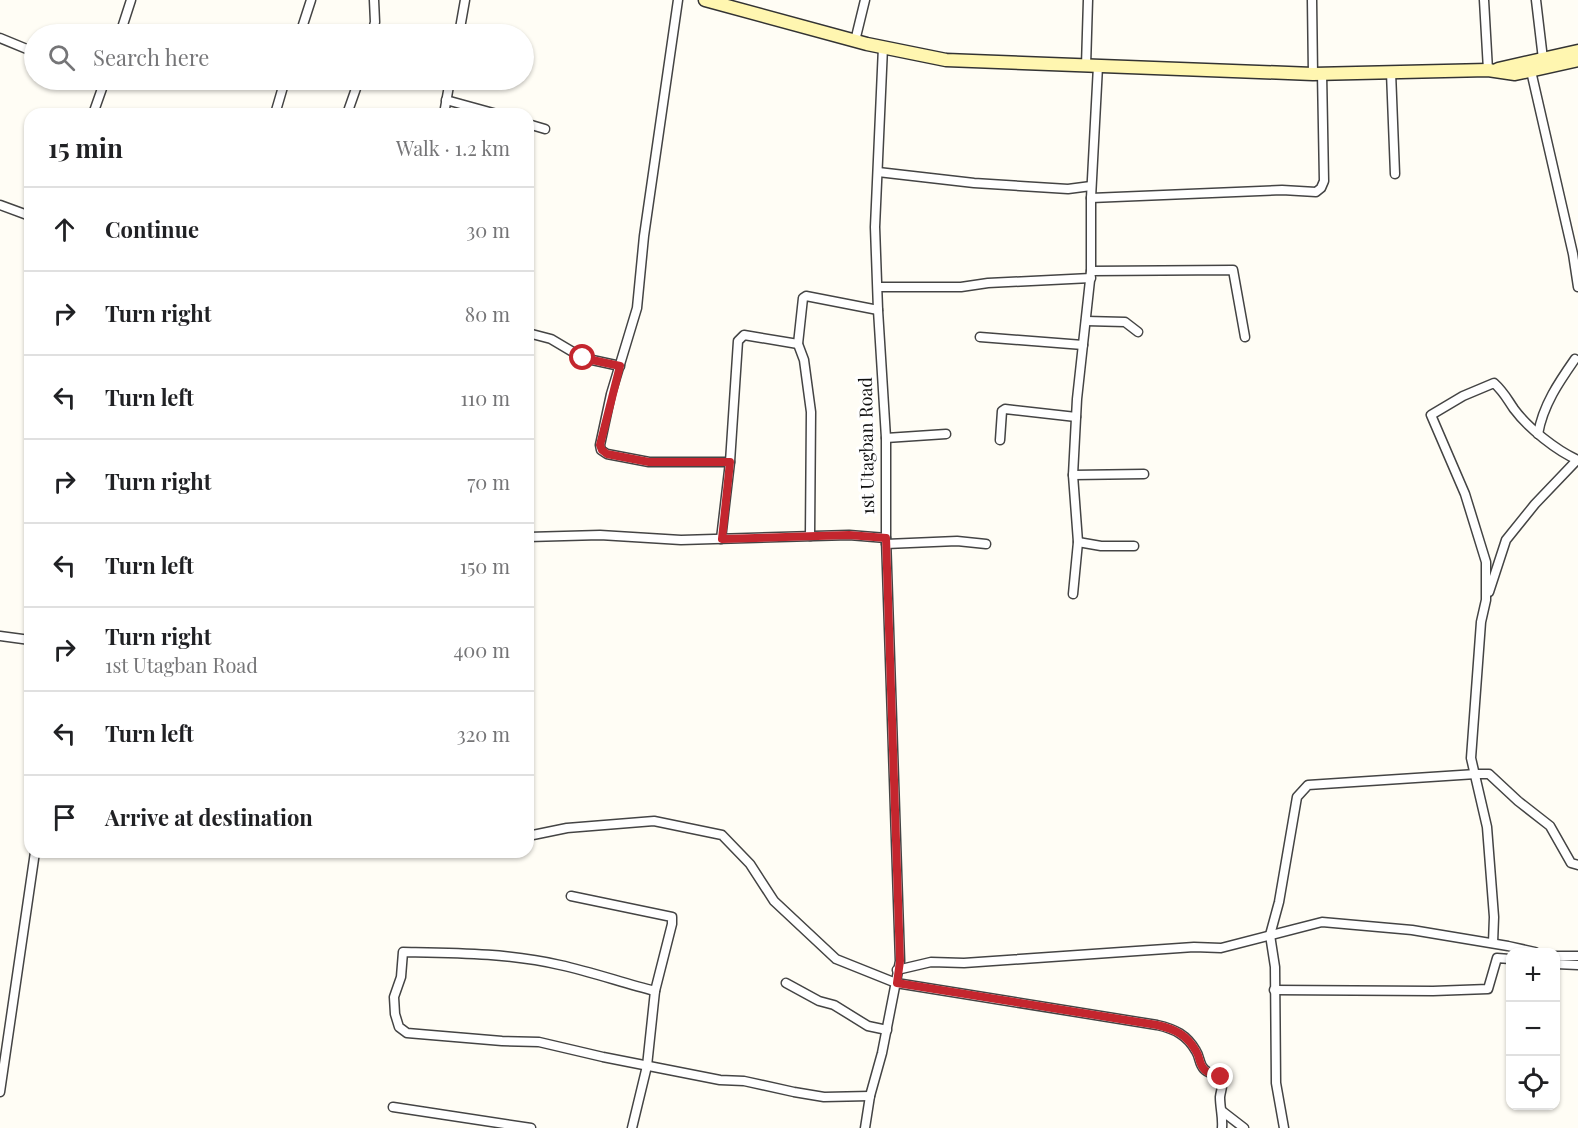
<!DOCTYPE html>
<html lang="en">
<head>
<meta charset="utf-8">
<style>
	body { margin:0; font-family:"Playfair Display",serif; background:#f2f2f2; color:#202124 }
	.controls { position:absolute; right:18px; bottom:18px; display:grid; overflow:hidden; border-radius:12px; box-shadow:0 2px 4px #0004 }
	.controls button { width:54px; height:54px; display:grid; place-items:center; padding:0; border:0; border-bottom:2px solid #e0e0e0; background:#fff; color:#202124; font:30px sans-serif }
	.stop { position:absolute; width:18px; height:18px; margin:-14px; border:4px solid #c4262e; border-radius:50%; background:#fff }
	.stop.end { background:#c4262e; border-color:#fff; box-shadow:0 2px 6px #0008 }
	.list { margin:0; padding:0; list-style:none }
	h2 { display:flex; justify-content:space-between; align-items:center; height:78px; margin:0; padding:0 24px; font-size:26px }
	h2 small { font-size:20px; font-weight:400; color:#757577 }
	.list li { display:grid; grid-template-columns:39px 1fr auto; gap:18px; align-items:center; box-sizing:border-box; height:84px; padding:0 24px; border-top:2px solid #e0e0e0 }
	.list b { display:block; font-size:22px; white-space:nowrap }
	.list p { margin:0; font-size:20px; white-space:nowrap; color:#757577 }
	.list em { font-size:20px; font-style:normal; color:#757577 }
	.icon { flex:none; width:33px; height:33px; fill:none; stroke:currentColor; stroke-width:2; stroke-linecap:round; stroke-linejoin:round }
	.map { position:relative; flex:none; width:1578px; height:1128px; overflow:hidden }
	.search { position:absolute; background:#fff; box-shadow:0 2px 4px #0004; left:24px; top:24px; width:510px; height:66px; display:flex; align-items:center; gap:15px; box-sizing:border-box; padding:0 21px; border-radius:33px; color:#757577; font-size:22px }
	.panel { position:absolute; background:#fff; box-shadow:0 2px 4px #0004; left:24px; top:108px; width:510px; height:750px; border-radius:18px }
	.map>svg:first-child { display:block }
</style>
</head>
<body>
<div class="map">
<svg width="1578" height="1128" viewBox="0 0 1578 1128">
	<rect width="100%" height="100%" fill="#fffdf5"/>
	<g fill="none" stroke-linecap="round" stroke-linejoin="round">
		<defs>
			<g id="street">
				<path d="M678 0 644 236 637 308 611 394 600 445 601 450 607 454 649 462H730"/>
				<path d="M1312 0 1313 74"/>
				<path d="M1484 0 1488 70"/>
				<path d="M1536 0 1543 59"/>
				<path d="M120 34 131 0"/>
				<path d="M300 34 311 0"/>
				<path d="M372 34 375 22 374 0"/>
				<path d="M459 34 465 0"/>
				<path d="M0 38 34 52"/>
				<path d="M855 41 865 0"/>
				<path d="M1086 66 1088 0"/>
				<path d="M1531 71 1573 254 1578 287"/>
				<path d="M1391 72 1395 174"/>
				<path d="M446 100 497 114"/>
				<path d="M93 114 105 80"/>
				<path d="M275 114 285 80"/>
				<path d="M347 114 359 80"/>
				<path d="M444 114 450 80"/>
				<path d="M528 124 545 129"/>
				<path d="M878 172 974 183 1068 189 1091 186"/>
				<path d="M1091 198 1282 190 1316 192 1321 188 1324 181 1322 73"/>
				<path d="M0 205 30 216"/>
				<path d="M1091 271 1233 270 1245 337"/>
				<path d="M879 287H961L988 283 1091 278"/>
				<path d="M1086 321 1125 322 1138 332"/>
				<path d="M528 333 551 339 583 358 620 366"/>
				<path d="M980 337 1083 345"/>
				<path d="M1538 434C1543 405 1559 382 1575 359"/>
				<path d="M886 438 946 434"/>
				<path d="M1000 440 1002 411 1005 409 1076 417"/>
				<path d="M1073 475 1144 474"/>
				<path d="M810 536 811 412 804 360 798 344 803 298 806 296 878 310"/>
				<path d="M528 537 600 535 681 540 849 535 886 538"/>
				<path d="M721 539 730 462 738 341 744 335 798 344"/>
				<path d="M1078 542 1101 546H1134"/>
				<path d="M886 544 957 541 986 544"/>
				<path d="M1489 592 1506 540 1535 504 1577 460"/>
				<path d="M1073 594 1078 542 1073 475 1077 399 1091 271V198L1098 66"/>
				<path d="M0 636 30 640"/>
				<path d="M528 836 567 828 654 821 722 835 750 864 774 901 836 959 896 983 1157 1025C1175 1029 1187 1035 1196 1051 1200 1057 1199 1064 1204 1069 1208 1074 1215 1073 1221 1078 1224 1085 1221 1089 1220 1097 1220 1108 1223 1117 1222 1128"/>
				<path d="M571 896 672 917V924L655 991 647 1066 632 1128"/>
				<path d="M1493 943 1494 917 1487 827 1471 758 1481 622 1486 600V562L1465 494 1431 415 1463 396 1494 383C1504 392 1507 399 1514 409 1528 428 1557 451 1578 460"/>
				<path d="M1556 956H1578"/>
				<path d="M1556 964 1578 965"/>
				<path d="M897 970 931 962 964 963 1194 947 1221 948 1322 922 1412 930 1508 946 1535 952"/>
				<path d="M786 983 819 1001 834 1005 868 1026 887 1030"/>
				<path d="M1274 990 1433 991 1488 989 1497 958 1510 959"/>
				<path d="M655 991C623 983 592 972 560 965 509 953 455 953 403 952L401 977 394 997 395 1014 399 1027 407 1033 502 1041 539 1042 603 1057 720 1080 744 1081 794 1092 824 1097 870 1096"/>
				<path d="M0 1092 35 852"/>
				<path d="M393 1107 531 1128"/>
				<path d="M1222 1111 1244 1128"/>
				<path d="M865 1128 870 1096 882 1053 900 961 886 538V438L878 310 875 227 883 47"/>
				<path d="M1284 1128 1276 1083 1275 967 1270 935 1279 902 1297 797 1308 785 1476 774H1489L1518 801 1550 826 1571 863 1578 865"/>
			</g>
			<g id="secondary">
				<path d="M705 0 867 44 946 60 1313 74 1488 70 1515 74 1578 60"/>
				<path d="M1498 69 1578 51"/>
			</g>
		</defs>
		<use href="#street" stroke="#444" stroke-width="11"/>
		<use href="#secondary" stroke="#333" stroke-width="15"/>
		<use href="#street" stroke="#fff" stroke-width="8"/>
		<use href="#secondary" stroke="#fff6b0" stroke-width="12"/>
	</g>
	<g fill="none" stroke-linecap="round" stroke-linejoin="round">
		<path stroke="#c4262e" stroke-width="8" d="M583 358 620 366 600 445 602 450 607 454 649 462H730L722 539 849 535 886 538 900 961 897 983 1157 1025C1175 1029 1187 1035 1196 1051 1200 1057 1199 1064 1204 1069 1208 1075 1215 1073 1221 1077"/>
	</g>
	<g text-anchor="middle" stroke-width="6" stroke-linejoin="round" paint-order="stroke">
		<g font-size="18" fill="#111" stroke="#fff">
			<text transform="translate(867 446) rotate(-91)" y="6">1st Utagban Road</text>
		</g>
	</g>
</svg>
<div class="controls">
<button>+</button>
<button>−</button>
<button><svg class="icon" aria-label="locate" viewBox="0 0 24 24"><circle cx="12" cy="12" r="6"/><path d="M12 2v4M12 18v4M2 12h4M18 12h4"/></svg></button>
</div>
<div class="stop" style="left:583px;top:358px"></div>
<div class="stop end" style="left:1221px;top:1077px"></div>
<div class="search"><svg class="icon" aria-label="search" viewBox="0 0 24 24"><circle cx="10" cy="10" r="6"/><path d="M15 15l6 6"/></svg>Search here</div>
<section class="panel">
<h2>15 min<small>Walk · 1.2 km</small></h2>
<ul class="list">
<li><svg class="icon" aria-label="ahead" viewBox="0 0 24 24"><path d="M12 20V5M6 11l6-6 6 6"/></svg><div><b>Continue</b></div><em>30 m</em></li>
<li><svg class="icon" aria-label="right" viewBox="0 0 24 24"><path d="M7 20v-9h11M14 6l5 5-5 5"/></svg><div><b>Turn right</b></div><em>80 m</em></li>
<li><svg class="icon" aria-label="left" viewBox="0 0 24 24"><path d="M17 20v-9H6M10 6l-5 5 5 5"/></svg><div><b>Turn left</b></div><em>110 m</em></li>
<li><svg class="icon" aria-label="right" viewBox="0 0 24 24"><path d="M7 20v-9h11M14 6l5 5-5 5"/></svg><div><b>Turn right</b></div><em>70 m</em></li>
<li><svg class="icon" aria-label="left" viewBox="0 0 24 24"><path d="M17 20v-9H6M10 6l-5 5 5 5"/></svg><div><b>Turn left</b></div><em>150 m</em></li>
<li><svg class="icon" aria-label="right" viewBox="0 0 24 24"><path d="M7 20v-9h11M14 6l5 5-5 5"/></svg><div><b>Turn right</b><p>1st Utagban Road</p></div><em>400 m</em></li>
<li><svg class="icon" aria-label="left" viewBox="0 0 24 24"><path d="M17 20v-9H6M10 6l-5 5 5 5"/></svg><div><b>Turn left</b></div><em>320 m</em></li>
<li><svg class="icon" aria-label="arrive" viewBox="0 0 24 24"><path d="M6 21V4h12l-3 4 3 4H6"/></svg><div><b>Arrive at destination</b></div></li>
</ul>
</section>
</div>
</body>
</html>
